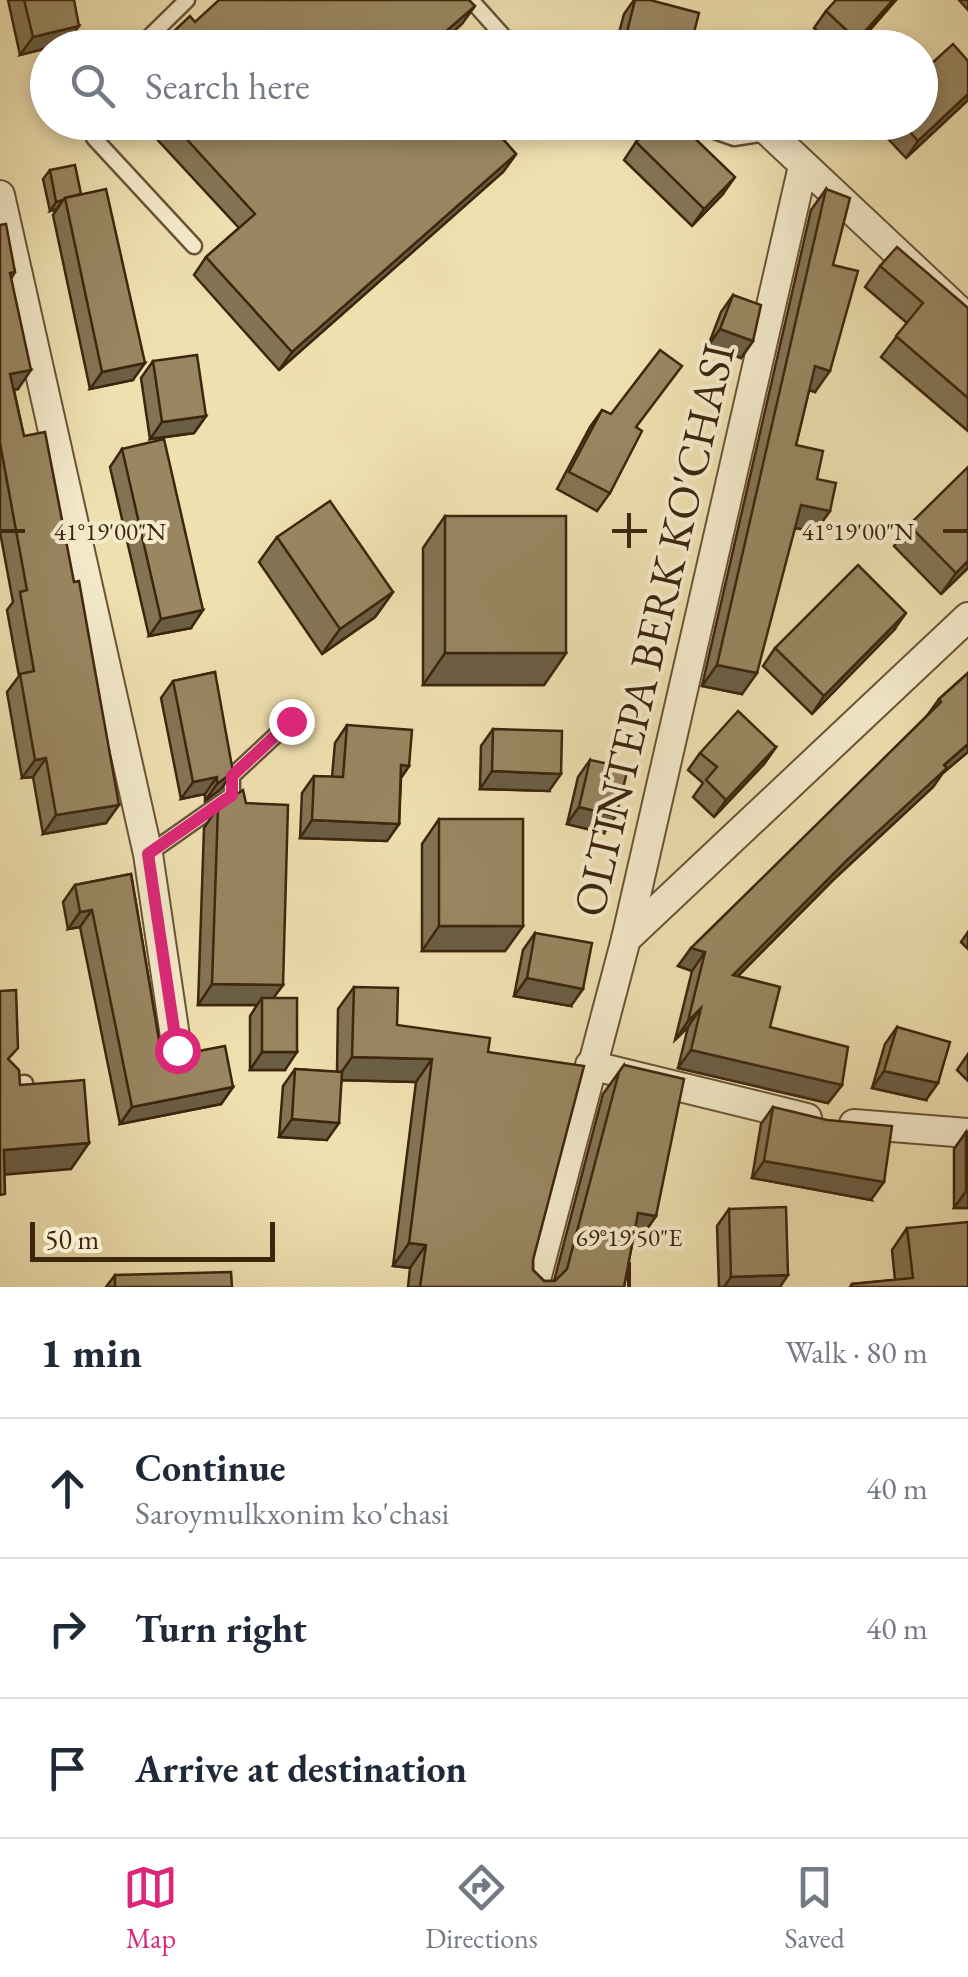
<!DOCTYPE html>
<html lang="en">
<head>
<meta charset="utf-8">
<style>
	body { margin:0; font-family:"EB Garamond",serif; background:#f2f2f3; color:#1f2937 }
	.scale { position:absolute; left:30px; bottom:25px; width:245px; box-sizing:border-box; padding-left:10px; border:5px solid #3c260d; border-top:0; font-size:28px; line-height:35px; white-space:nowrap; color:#3c260d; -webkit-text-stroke:8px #f5ebcc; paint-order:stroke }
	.stop { position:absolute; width:30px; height:30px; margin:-22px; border:8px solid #db2777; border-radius:50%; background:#fff }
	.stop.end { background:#db2777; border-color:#fff; box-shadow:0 2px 10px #0008 }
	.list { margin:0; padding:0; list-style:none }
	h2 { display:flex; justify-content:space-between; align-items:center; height:130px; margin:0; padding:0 40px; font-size:42px }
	h2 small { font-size:32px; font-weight:400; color:#747a83 }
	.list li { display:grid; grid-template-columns:65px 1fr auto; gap:30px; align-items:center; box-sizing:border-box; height:140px; padding:0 40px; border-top:2px solid #e0e1e3 }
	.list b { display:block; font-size:38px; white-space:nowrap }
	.list p { margin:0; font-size:32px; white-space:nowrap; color:#747a83 }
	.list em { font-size:32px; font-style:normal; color:#747a83 }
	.icon { flex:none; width:55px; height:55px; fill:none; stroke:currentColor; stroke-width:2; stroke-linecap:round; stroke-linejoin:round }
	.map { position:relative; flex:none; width:968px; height:1287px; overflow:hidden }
	.search { position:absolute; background:#fff; box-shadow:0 5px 15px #0003; left:30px; right:30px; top:30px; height:110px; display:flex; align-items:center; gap:25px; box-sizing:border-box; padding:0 35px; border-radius:55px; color:#747a83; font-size:38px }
	.sheet { height:550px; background:#fff }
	nav { display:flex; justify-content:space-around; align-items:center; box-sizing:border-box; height:140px; border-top:2px solid #e0e1e3; background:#fff; font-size:28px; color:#747a83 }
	nav a { display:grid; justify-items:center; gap:5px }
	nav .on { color:#db2777 }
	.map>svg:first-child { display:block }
</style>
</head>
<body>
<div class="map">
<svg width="968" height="1287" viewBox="0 0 968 1287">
	<rect width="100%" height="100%" fill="#efe0b0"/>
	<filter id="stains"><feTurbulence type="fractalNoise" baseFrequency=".002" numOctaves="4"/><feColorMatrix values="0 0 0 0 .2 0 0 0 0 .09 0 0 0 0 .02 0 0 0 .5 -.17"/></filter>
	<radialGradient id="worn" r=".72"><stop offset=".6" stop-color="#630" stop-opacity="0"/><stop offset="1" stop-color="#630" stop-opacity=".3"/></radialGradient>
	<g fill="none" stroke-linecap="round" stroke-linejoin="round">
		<defs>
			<g id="service">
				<path d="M471 0 514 48"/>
				<path d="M138 48 187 0"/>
				<path d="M92 122 94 138 194 246"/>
				<path d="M689 122 734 138 766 133"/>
				<path d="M148 854 232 795V776L291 721"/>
				<path d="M0 1085 25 1083"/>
			</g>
			<g id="minor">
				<path d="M758 122 968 319"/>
				<path d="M0 195 148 854 177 1050"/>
				<path d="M626 939 968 617"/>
				<path d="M590 1065 807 1118"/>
				<path d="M854 1124 968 1133"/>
				<path d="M534 1287 626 939 803 166"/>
			</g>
		</defs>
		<use href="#service" stroke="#695436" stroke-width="19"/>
		<use href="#minor" stroke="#695436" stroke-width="32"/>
		<use href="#service" stroke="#f5ebcc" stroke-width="14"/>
		<use href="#minor" stroke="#f5ebcc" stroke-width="28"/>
	</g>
	<g fill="#847454" stroke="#3c260d" stroke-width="2.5">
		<path d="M8 0H74L67 43 20 55Z"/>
		<path d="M634 0H650L690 48H615L624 14Z"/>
		<path d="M896 0 854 48H835L814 28 826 11Z"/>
		<path d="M959 0H968V10Z"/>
		<path d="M968 100 906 158 874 124 920 122Z"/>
		<path d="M141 122H488L516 154 503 172 279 370 194 275 206 257 239 228Z"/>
		<path d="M636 142 723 194 692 226 624 160Z"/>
		<path d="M50 170 81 194 133 380 90 389 53 215 57 209 50 211 43 179Z"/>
		<path d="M826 189 833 265 815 392 809 390 796 445 817 479 815 532 795 528 742 694 702 686 811 210Z"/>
		<path d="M0 225 15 272 11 279 18 389 14 390 106 823 43 834 33 777 22 778 7 692 19 676 7 610 13 602 0 532Z"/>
		<path d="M880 266 968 308V431L881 357 907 323 865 287Z"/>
		<path d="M733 295 753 341 741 358 708 346 721 312Z"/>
		<path d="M153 361 206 416 194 433 150 439 141 378Z"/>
		<path d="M602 410 637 428 610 493 597 511 557 489 590 427Z"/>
		<path d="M122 449 191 628 149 636 110 467Z"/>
		<path d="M445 516 566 653 544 685H423V548Z"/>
		<path d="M909 525 968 568 941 594 894 546Z"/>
		<path d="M277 537 393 592 375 617 322 654 259 562Z"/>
		<path d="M894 630 812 714 763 666 775 648Z"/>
		<path d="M215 672 221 789 205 801V794L181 799 161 698 173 681Z"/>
		<path d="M968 673 942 774 933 787 833 880 737 977 770 1027 842 1085 828 1103 678 1068 688 1027 675 1040 692 971 678 966 926 717 939 699Z"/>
		<path d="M347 725 409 766 401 778 399 824 387 841 300 838 302 793 314 776 332 777 335 743Z"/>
		<path d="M493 729 549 791 480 789 481 746Z"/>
		<path d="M776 747 764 764 714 817 693 797 703 783 688 770 700 753Z"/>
		<path d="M590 760 604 833 567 824 578 777Z"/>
		<path d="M218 807 283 985 273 998 285 1070H250V1016L257 1005H198L204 828Z"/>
		<path d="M439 819 523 926 505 951H422V844Z"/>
		<path d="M131 874 162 1058 233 1087 221 1104 120 1124 80 927 68 929 63 902 75 885Z"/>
		<path d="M968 932V949L961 942Z"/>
		<path d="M535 933 571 1006 514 996 523 950Z"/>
		<path d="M354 987 397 1025 488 1052 533 1260V1270L544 1281H554L603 1094 624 1065 656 1216 640 1239 633 1238 624 1287H408L410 1268 393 1266 416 1082 342 1080 327 1140 279 1137 283 1086 295 1069 337 1072 338 1009Z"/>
		<path d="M897 1027 926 1100 872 1088 885 1044Z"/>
		<path d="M968 1054V1081L957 1070Z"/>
		<path d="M773 1107 871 1200 752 1178 761 1124Z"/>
		<path d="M966 1132 968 1208H954V1149Z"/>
		<path d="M729 1209 780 1287H719L717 1226Z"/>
		<path d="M907 1228 968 1287H850L852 1284 895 1280 892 1250Z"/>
		<path d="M115 1275 232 1287H106Z"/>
	</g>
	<g fill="#6b5e45" stroke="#3c260d" stroke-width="2.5">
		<path d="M893 0H896L854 48H852Z"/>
		<path d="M475 6 462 24 435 48H427Z"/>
		<path d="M79 26 67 43 20 55 33 37Z"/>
		<path d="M968 94V100L906 158 918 141Z"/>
		<path d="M516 154 503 172 279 370 292 352Z"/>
		<path d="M735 177 723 194 692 226 704 209Z"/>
		<path d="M63 200 57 209 50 211 56 202Z"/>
		<path d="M720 329 753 341 741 358 708 346Z"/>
		<path d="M145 363 133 380 90 389 102 372Z"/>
		<path d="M815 366 830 371 815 392 800 387Z"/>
		<path d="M31 370 18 389 0 392 10 374Z"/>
		<path d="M206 416 194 433 150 439 162 422Z"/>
		<path d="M801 505 830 511 815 532 787 526Z"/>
		<path d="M968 561V568L941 594 956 573Z"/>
		<path d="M393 592 375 617 322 654 340 629Z"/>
		<path d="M203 610 191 628 149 636 161 619Z"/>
		<path d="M906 613 894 630 812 714 824 696Z"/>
		<path d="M445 653H566L544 685H423Z"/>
		<path d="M717 665 757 673 742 694 702 686Z"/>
		<path d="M968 744V752L942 774 933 787 833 880 720 994 733 975 846 861 944 765Z"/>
		<path d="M776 747 764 764 714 817 726 800Z"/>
		<path d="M46 758 33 777 22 778 35 760Z"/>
		<path d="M401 765 409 766 397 783Z"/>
		<path d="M492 771 561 774 549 791 480 789Z"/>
		<path d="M233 772 221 789 205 801 217 784Z"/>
		<path d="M217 777 205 794 181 799 193 782Z"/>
		<path d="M119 805 106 823 43 834 56 815Z"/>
		<path d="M579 807 616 816 604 833 567 824Z"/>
		<path d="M312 820 399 824 387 841 300 838Z"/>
		<path d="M92 910 80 927 68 929 80 912Z"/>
		<path d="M439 926H523L505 951H422Z"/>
		<path d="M691 948 705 952 692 971 678 966Z"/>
		<path d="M527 978 583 989 571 1006 514 996Z"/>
		<path d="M212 984 283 985 268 1005 262 998 257 1005H198Z"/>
		<path d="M701 1008 688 1027 675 1040 688 1021Z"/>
		<path d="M691 1050 842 1085 828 1103 678 1068Z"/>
		<path d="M262 1052H297L285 1070H250Z"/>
		<path d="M352 1057 432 1059 416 1082 336 1080Z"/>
		<path d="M884 1071 938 1083 926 1100 872 1088Z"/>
		<path d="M233 1087 221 1104 120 1124 132 1107Z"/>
		<path d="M292 1119 339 1123 327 1140 279 1137Z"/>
		<path d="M89 1143 71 1169 0 1175 4 1150Z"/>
		<path d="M764 1161 884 1182 871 1200 752 1178Z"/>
		<path d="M966 1191H968V1208H954Z"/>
		<path d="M638 1213 656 1216 640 1239 622 1236Z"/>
		<path d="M409 1243 426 1245 410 1268 393 1266Z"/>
		<path d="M788 1275 780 1287H724L731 1277Z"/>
	</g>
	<g fill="#998762" stroke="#3c260d" stroke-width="2.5">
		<path d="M24 0H74L79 26 33 37Z"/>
		<path d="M219 0H469L475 6 427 48H156L190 16 195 22Z"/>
		<path d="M635 0H650L699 13 690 48H623Z"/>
		<path d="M836 0H893L857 40 826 11Z"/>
		<path d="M953 44 968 61V94L918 141 901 122H920V74Z"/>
		<path d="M171 122H488L516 154 292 352 206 257 255 214Z"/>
		<path d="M656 122H678L735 177 704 209 636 142Z"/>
		<path d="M75 165 81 194 65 198 63 200 56 202 50 170Z"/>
		<path d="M106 189 145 363 102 372 65 198Z"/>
		<path d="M826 189 850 198 833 265 858 271 830 371 815 366 796 445 823 451 817 479 836 483 830 511 801 505 757 673 717 665Z"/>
		<path d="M6 224 15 272 10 273 31 370 10 374 24 436 45 432 74 582 79 581 119 805 56 815 46 758 35 760 20 674 34 671 20 592 27 590 0 443V225Z"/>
		<path d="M897 247 968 308V398L896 336 923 303 880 266Z"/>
		<path d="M733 295 761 305 753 341 720 329Z"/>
		<path d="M660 350 682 366 636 427 642 431 610 493 569 472 602 410 611 414Z"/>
		<path d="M197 355 206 416 162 422 153 361Z"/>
		<path d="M164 439 203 610 161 619 122 449Z"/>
		<path d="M968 467V561L956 573 909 525Z"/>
		<path d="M330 501 393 592 340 629 277 537Z"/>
		<rect x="445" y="516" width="121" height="137"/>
		<path d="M858 565 906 613 824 696 775 648Z"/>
		<path d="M215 672 233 772 217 784V777L193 782 173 681Z"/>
		<path d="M968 673V744L944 765 947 768 846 861 733 975 780 987 770 1027 848 1047 842 1085 691 1050 701 1008 688 1021 705 952 691 948 941 702 939 699Z"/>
		<path d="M738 711 776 747 726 800 706 780 717 767 700 753Z"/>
		<path d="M347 725 412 730 409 766 401 765 399 824 312 820 314 776 343 777Z"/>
		<path d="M493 729 562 731 561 774 492 771Z"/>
		<path d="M590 760 628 768 616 816 579 807Z"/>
		<path d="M243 790 246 803 288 805 283 985 212 984 218 807Z"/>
		<rect x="439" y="819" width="84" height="107"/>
		<path d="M131 874 162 1058 225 1046 233 1087 132 1107 92 910 80 912 75 885Z"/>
		<path d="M535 933 592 943 583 989 527 978Z"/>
		<path d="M354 987 398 988 397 1025 490 1038 488 1052 584 1066 533 1260V1270L544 1281H555L567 1269 619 1072 624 1065 684 1079 656 1216 638 1213 624 1287H420L426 1245 409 1243 432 1059 352 1057Z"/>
		<path d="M16 990 18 1048 8 1059 19 1070 20 1085 84 1080 89 1143 4 1150 5 1194 0 1195V991Z"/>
		<rect x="262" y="998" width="35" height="54"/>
		<path d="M897 1027 950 1042 938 1083 884 1071Z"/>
		<path d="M295 1069 342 1072 339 1123 292 1119Z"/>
		<path d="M773 1107 827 1120 892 1126 884 1182 764 1161Z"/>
		<rect x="966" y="1132" width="2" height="59"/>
		<path d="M786 1207 788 1275 731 1277 729 1209Z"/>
		<path d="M968 1222V1287H852V1284L913 1278 907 1228Z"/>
		<path d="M231 1272 232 1287H115V1275Z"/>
	</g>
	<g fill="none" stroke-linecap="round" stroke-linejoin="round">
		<path stroke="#db2777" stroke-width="12" d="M177 1050 148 854 232 795V776L291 721"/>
	</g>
	<path fill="none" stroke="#3c260d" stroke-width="4" d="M629 513V548M0 531H25M612 531H647M943 531H968M629 1262V1287"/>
	<g text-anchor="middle" stroke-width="8" stroke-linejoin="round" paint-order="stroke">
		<g font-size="45" fill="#3c260d" stroke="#f5ebcc">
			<text transform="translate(653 630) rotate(-77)" y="16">OLTINTEPA BERK KO'CHASI</text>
		</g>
	</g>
	<g font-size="25" text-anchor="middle" fill="#3c260d" stroke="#f5ebcc" stroke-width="8" stroke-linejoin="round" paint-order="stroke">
		<text x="110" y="540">41°19'00"N</text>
		<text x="858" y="540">41°19'00"N</text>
		<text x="629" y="1246">69°19'50"E</text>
	</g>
	<rect width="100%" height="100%" filter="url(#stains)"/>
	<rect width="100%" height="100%" fill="url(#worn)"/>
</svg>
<div class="scale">50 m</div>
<div class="stop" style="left:177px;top:1050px"></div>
<div class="stop end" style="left:291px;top:721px"></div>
<div class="search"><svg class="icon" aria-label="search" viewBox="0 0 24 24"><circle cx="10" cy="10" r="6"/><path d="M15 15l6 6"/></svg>Search here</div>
</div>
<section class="sheet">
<h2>1 min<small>Walk · 80 m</small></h2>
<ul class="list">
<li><svg class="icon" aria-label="ahead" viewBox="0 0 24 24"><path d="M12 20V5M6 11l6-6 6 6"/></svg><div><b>Continue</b><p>Saroymulkxonim ko'chasi</p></div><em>40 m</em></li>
<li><svg class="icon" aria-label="right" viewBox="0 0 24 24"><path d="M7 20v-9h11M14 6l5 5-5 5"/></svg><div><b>Turn right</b></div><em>40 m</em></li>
<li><svg class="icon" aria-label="arrive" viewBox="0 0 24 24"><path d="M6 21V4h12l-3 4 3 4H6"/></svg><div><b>Arrive at destination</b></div></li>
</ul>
</section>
<nav>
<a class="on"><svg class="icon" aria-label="map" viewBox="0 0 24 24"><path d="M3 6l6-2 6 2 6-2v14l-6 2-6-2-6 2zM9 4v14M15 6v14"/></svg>Map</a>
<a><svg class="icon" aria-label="directions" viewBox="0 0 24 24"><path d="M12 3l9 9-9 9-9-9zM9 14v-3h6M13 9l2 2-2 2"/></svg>Directions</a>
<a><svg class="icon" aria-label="saved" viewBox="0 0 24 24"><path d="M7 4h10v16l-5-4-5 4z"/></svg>Saved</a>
</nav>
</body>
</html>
